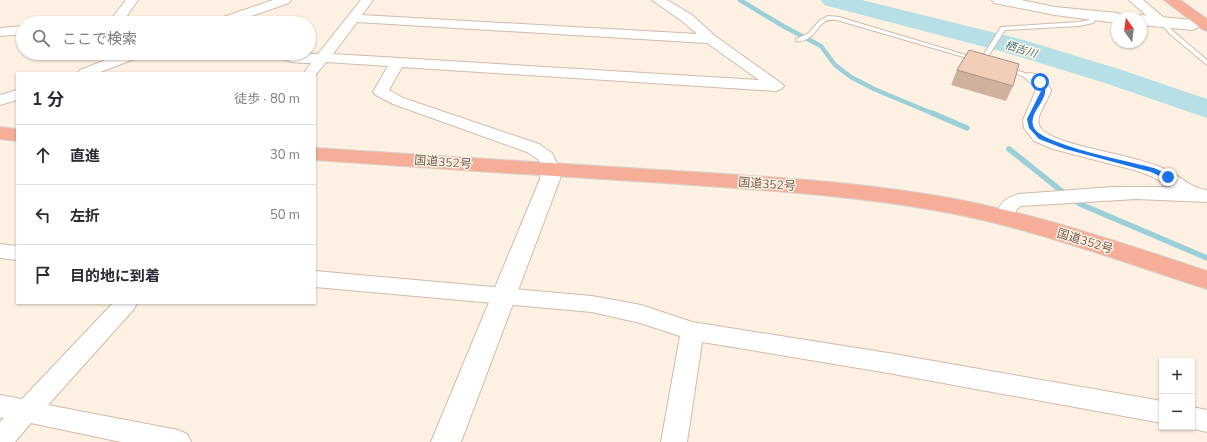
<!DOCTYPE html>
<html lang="ja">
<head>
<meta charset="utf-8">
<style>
	body { margin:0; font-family:"Nunito Sans","Noto Sans JP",sans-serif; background:#f7f7f7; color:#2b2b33 }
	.controls { position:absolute; right:12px; bottom:12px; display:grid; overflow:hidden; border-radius:0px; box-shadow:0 1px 3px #0004 }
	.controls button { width:36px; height:36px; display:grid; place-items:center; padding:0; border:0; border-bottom:1px solid #e1e1e2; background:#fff; color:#2b2b33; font:20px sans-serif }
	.compass { position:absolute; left:1111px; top:12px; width:36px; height:36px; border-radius:50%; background:#fff; box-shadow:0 1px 3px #0004; rotate:346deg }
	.stop { position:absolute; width:12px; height:12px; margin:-9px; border:3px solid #1a73e8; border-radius:50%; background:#fff }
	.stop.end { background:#1a73e8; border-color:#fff; box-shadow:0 1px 4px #0008 }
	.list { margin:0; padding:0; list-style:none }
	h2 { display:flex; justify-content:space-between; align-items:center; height:52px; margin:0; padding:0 16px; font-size:17px }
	h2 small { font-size:13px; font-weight:400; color:#7c7c81 }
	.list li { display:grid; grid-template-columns:26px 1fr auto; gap:12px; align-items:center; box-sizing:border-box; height:60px; padding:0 16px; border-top:1px solid #e1e1e2 }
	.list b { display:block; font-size:15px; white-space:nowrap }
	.list em { font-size:13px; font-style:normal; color:#7c7c81 }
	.icon { flex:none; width:22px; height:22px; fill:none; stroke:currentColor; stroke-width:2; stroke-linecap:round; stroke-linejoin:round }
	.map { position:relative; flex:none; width:1207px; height:442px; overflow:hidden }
	.search { position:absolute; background:#fff; box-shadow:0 1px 3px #0004; left:16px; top:16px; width:300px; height:44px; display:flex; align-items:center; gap:10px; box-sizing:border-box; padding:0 14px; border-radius:22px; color:#7c7c81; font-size:15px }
	.panel { position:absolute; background:#fff; box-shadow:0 1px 3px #0004; left:16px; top:72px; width:300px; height:232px; border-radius:0px }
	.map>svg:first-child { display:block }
</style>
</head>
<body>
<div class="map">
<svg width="1207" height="442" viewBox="0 0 1207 442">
	<rect width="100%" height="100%" fill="#fcf1e2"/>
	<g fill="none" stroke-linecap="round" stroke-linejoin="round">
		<path stroke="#9cd0d8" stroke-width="4.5" d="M740 0 783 26 821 46 835 65 851 77 874 89 934 114"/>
		<g stroke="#9cd0d8" stroke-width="5.5">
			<path d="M932 113 967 128"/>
			<path d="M1009 149 1069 197 1080 204 1207 258"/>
		</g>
		<path fill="#b6e0e6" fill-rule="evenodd" d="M821 0H862L1024 40 1122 70 1207 99V118L1102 82 1004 52 824 5Z"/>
		<defs>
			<g id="lane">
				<path d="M1095 15 1098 17 1093 23 1079 26 1005 30 986 60 984 61 981 59 1001 27 1079 22 1089 20Z"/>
				<path d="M828 16 839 17 979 59 976 61 974 60 837 20C832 20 828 19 824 22 815 30 810 43 796 41V39L809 33 820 20Z"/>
				<path d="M1160 21H1164L1174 32 1207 60V65L1170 34 1160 23Z"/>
				<path d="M1005 66 1033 76 1034 77 1031 79 1003 69 1002 68Z"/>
			</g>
			<g id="street">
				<path d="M126 0H138L122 23H108Z"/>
				<path d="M273 0H291L289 3 232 23H213L215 20Z"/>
				<path d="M361 0H373L362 15 697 34 682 21 652 0H667L692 15 715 36 781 83 784 86 781 89 776 91 402 67 389 90 403 98 539 144 552 153 560 169 557 173 551 175 545 173 539 160 527 152 393 104 376 95 373 92 388 66 326 62 315 76V73H304L311 63C300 63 282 63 275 53L318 54ZM357 22 707 43 759 80 333 54Z"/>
				<path d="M1129 0H1143L1169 22 1167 25H1157Z"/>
				<path d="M23 26V34L0 36V28Z"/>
				<path d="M124 53H144L142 56 98 73H78L80 70Z"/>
				<path d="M1031 73C1041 75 1047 81 1051 90 1048 102 1034 116 1040 127 1049 142 1105 151 1123 156 1138 160 1153 163 1167 170 1180 176 1192 189 1207 190V202L1136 199 1021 206 1017 209 1012 223 1005 225 998 223 996 218C999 203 1005 198 1019 194L1113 187H1171L1153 177 1138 171 1053 149 1034 141 1024 128 1023 120 1036 90 1034 86 1024 77 1026 74Z"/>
				<path d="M17 90V100L0 105V95Z"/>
				<path d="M0 244 17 246V260L0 258Z"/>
				<path d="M315 271 592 296 641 305 692 322 888 353 1162 401V423L888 373 702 342 687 442H661L680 336 640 323 592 312 315 287Z"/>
				<path d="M113 303H137L134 309 48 405 178 430 187 434 191 442H121L31 423 15 442H0V422L4 418 0 417V395L22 399Z"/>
				<path d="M1192 407 1207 410V432L1186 427H1192Z"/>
			</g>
			<g id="secondary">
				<path d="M992 0H1021L1055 7 1117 13 1122 15 1125 18H1117V23L1055 15 999 4 994 3Z"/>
				<path d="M1141 15 1192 20 1197 22 1200 25 1197 28 1192 30 1141 25V18H1135Z"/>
				<path d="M551 163 558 164 561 169 560 179 461 442H431L540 179 541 169 544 164Z"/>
			</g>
			<g id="highway">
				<path d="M1164 0H1180L1207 19V31L1202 29Z"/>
				<path d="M0 127 17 129V141L0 139Z"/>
				<path d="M315 148C430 155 545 163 660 170 757 176 853 181 949 198 1037 214 1122 243 1207 271V289C1122 262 1038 230 950 213 856 195 760 190 665 183 548 176 432 168 315 160Z"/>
			</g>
		</defs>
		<use href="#lane" stroke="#d0bbab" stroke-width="2"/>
		<use href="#street" stroke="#d0bbab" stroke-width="2"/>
		<use href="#secondary" stroke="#d3baa8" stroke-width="2"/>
		<use href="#highway" stroke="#d8d0cc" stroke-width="2"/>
		<use href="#lane" fill="#fff" fill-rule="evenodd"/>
		<use href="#street" fill="#fff" fill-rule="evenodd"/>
		<use href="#secondary" fill="#fff" fill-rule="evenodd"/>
		<use href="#highway" fill="#f7ae98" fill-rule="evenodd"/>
	</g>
	<path fill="#d0b19f" d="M957 70 1013 86 1006 101 951 85Z"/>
	<path fill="#f2ceb9" stroke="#a99082" d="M969 50 1019 64 1013 86 957 70Z"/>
	<path fill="#1a73e8" d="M1039 80H1042C1055 98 1026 111 1034 128 1043 145 1132 162 1154 168 1159 170 1165 173 1170 176V179H1166L1151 172 1065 149 1039 139 1029 128 1027 119 1041 91Z"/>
	<g text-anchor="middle" stroke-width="3" stroke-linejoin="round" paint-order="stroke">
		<g font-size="11" font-style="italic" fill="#3f7781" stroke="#fff5e8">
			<text transform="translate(1021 49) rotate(17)" y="4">栖吉川</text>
		</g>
		<g font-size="12" fill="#745748" stroke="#fff5e8">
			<text transform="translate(443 162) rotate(4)" y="4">国道352号</text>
			<text transform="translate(767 184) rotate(4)" y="4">国道352号</text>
			<text transform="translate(1085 241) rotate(17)" y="4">国道352号</text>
		</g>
	</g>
</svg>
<div class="controls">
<button>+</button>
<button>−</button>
</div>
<svg class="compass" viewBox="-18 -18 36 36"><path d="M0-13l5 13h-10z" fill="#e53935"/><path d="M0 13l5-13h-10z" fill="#7c7c81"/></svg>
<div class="stop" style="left:1040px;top:82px"></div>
<div class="stop end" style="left:1168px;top:177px"></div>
<div class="search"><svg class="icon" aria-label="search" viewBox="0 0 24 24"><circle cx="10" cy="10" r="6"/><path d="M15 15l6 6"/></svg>ここで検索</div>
<section class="panel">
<h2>1 分<small>徒歩 · 80 m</small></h2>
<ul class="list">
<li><svg class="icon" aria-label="ahead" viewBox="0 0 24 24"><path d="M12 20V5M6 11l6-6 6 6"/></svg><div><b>直進</b></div><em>30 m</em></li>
<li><svg class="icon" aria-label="left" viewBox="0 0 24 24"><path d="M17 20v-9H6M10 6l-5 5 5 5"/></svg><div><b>左折</b></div><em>50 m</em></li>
<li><svg class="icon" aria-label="arrive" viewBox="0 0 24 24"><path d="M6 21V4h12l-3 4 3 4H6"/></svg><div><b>目的地に到着</b></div></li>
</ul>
</section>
</div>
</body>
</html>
